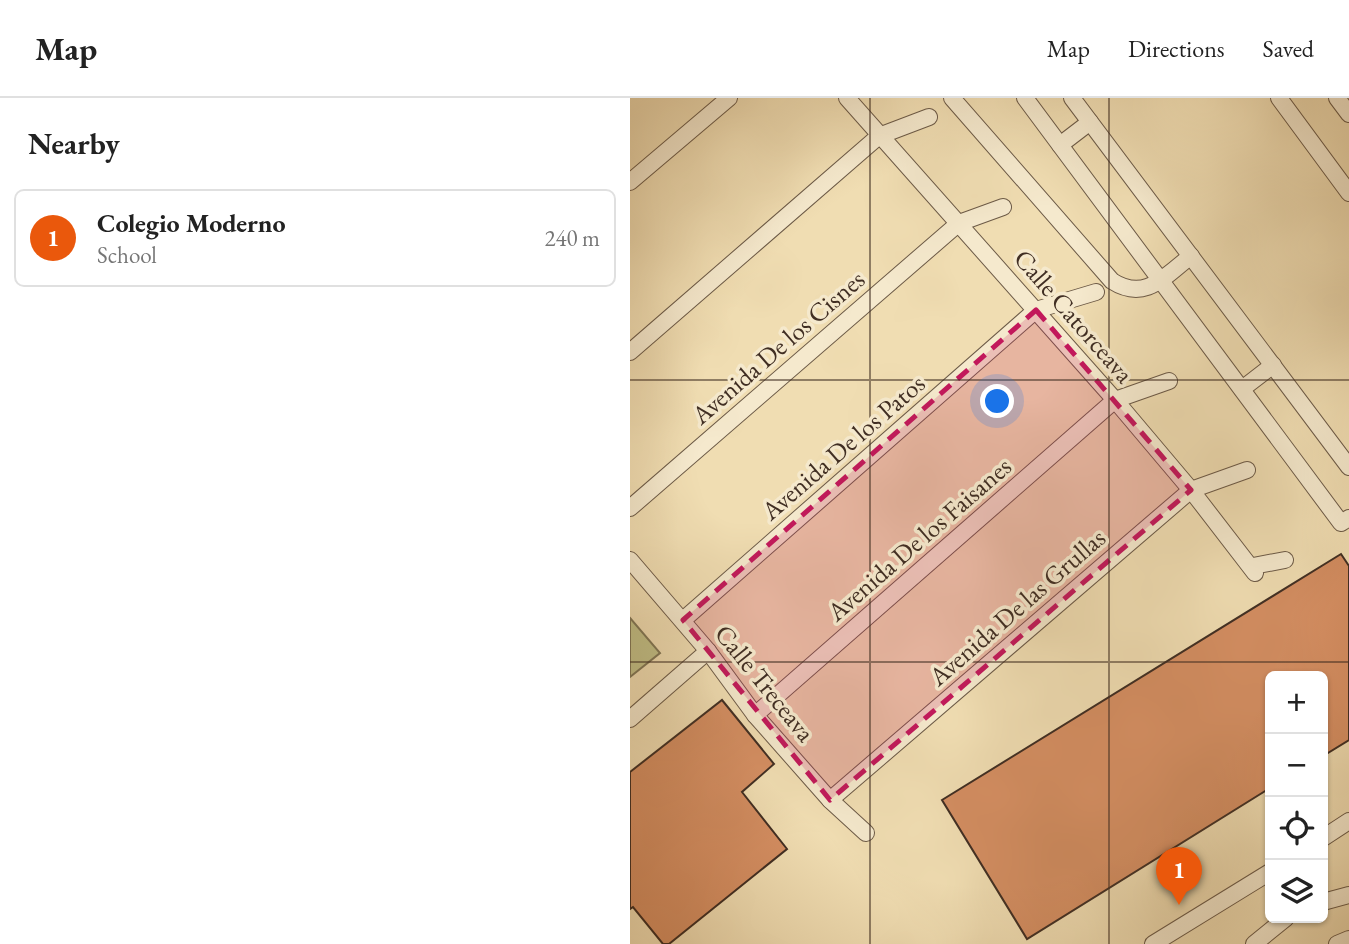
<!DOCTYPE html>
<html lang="en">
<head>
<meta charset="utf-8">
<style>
	body { margin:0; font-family:"EB Garamond",serif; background:#f2f2f2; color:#222 }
	.controls { position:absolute; right:21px; bottom:21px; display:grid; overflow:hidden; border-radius:10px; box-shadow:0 2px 5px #0004 }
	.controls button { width:63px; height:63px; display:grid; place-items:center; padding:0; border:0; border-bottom:2px solid #e0e0e0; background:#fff; color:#222; font:35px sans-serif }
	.you { position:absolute; left:368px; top:304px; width:24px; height:24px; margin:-18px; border:5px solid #fff; border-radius:50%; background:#1a73e8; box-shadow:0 0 0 10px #1a73e833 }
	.badge { display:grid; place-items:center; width:46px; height:46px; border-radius:50%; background:#ea580c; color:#fff; font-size:23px; font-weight:700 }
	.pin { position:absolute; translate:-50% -58px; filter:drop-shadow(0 2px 4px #0008) }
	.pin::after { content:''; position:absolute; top:37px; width:24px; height:21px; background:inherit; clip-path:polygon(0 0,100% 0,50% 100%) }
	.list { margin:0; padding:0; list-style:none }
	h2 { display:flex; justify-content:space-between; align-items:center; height:91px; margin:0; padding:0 28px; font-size:30px }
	h2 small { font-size:23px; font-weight:400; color:#767676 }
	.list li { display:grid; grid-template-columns:46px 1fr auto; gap:21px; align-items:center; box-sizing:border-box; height:98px; margin:0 14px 14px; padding:0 14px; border:2px solid #e0e0e0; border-radius:10px }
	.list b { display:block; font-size:26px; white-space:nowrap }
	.list p { margin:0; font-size:23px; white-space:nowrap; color:#767676 }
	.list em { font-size:23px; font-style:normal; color:#767676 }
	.icon { flex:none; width:38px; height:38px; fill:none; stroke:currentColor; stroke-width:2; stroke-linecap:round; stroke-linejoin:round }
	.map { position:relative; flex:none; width:719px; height:846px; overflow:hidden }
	header { display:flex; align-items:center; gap:42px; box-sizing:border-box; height:98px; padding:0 35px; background:#fff; border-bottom:2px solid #e0e0e0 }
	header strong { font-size:33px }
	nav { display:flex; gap:38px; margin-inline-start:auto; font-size:24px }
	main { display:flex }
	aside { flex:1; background:#fff }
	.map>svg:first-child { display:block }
</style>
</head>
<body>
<header>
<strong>Map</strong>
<nav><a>Map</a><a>Directions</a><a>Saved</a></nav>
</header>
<main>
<aside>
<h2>Nearby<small></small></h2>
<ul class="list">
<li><span class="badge">1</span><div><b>Colegio Moderno</b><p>School</p></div><em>240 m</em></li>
</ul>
</aside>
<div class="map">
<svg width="719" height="846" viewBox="0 0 719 846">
	<rect width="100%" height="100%" fill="#f0ddb2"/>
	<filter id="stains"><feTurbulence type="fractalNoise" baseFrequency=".00286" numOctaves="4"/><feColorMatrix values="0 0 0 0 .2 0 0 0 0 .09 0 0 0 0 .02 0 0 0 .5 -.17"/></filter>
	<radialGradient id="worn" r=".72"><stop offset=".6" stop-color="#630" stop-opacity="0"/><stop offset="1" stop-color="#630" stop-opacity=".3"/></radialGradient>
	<path fill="#c1bf87" stroke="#807655" stroke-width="2" d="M0 520 30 555 0 579Z"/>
	<g fill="#d48e62" stroke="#402e23" stroke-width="2">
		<path d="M711 456 719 468V642L693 658V578H640V690L397 841 312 702Z"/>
		<path d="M92 602 144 666 112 694 157 751 39 846H33L3 809 0 811V674Z"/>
	</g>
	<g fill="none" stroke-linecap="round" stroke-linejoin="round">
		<defs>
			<g id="minor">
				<path d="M217 0 485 302 561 392 625 475"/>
				<path d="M322 0 482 183C515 204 534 179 561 158"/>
				<path d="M395 0 711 425 719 420"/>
				<path d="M442 0 719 369"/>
				<path d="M649 0 719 95"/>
				<path d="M707 0 719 16"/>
				<path d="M430 47 460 24"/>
				<path d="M0 84 99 0"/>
				<path d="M0 254 249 38 299 19"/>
				<path d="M612 291 643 267"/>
				<path d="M0 410 329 125 373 109"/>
				<path d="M0 462 78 553 125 617 200 702 236 735"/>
				<path d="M623 468 655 462"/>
				<path d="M53 522 406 212 466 194"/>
				<path d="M125 617 485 302 539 283"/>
				<path d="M0 621 78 553"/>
				<path d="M200 702 561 392 617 372"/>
				<path d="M693 740 719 723"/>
				<path d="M693 804 719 797"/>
				<path d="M523 846 640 774"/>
				<path d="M624 846 656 820"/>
				<path d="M707 846 719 841"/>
			</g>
		</defs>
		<use href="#minor" stroke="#6c5a47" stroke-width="18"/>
		<use href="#minor" stroke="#f5e9cd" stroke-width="16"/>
	</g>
	<path fill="#c2185b" fill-opacity="0.2" stroke="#c2185b" stroke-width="5" stroke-dasharray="14 9" stroke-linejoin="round" d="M406 212 561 392 200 702 53 522Z"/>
	<path fill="none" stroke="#402e23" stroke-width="2" stroke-opacity="0.55" d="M240 0V846M479 0V846M0 282H719M0 564H719"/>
	<g text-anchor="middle" stroke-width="7" stroke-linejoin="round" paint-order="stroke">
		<g font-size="26" fill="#402e23" stroke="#f5e9cd">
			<text transform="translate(444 218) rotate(49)" y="9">Calle Catorceava</text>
			<text transform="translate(148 249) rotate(-41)" y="9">Avenida De los Cisnes</text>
			<text transform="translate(213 349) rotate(-41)" y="9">Avenida De los Patos</text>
			<text transform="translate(289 441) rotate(-41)" y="9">Avenida De los Faisanes</text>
			<text transform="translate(387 509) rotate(-41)" y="9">Avenida De las Grullas</text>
			<text transform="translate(135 585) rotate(51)" y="9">Calle Treceava</text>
		</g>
	</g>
	<rect width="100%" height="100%" filter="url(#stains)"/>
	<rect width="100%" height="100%" fill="url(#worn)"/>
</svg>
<div class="controls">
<button>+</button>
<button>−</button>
<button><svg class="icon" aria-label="locate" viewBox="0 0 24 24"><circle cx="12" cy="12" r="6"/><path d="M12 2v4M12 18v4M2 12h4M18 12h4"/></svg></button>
<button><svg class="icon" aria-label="layers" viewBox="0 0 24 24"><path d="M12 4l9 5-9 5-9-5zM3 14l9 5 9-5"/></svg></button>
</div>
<div class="you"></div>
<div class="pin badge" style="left:549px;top:807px">1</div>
</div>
</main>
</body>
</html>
